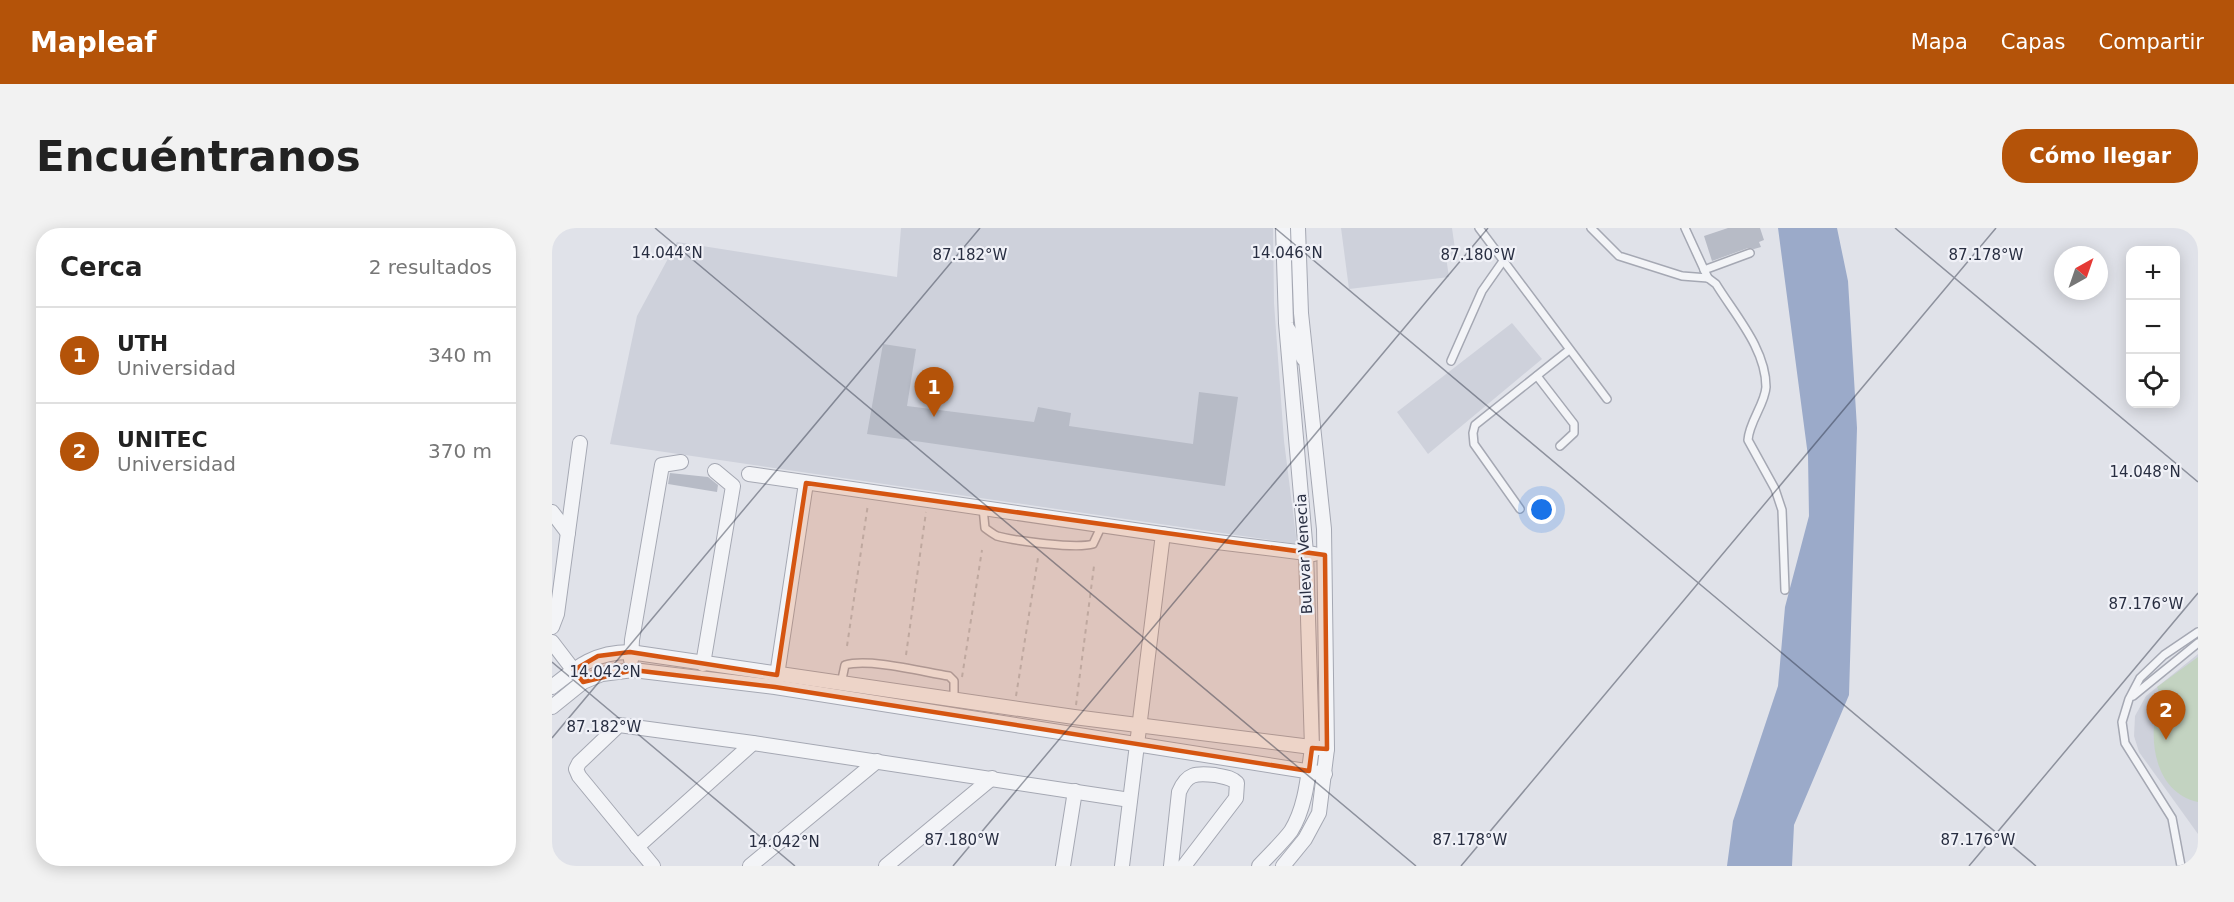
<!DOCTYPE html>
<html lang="es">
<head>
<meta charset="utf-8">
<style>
	body { margin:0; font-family:"DejaVu Sans",sans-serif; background:#f2f2f2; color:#222 }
	.controls { position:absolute; right:18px; top:18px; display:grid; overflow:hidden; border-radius:12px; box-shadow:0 3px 15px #0003 }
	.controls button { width:54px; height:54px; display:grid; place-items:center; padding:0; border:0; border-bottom:2px solid #e0e0e0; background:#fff; color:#222; font:30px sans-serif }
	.compass { position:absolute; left:1502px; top:18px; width:54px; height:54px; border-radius:50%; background:#fff; box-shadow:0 3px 15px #0003; rotate:40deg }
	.you { position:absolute; left:990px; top:282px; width:21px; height:21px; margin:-15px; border:4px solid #fff; border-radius:50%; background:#1a73e8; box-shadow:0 0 0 9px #1a73e833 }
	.badge { display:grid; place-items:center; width:39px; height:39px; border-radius:50%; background:#b45309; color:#fff; font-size:20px; font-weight:700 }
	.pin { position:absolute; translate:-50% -50px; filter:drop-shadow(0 2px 3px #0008) }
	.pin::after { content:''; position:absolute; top:32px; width:21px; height:18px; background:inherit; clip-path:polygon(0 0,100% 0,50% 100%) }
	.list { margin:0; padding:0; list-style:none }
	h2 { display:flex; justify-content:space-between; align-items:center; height:78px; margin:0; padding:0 24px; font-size:26px }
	h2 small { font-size:20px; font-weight:400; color:#767676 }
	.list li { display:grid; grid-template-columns:39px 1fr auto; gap:18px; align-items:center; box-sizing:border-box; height:96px; padding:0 24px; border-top:2px solid #e0e0e0 }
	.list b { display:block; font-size:22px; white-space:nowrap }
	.list p { margin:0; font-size:20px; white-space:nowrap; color:#767676 }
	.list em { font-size:20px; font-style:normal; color:#767676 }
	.icon { flex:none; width:33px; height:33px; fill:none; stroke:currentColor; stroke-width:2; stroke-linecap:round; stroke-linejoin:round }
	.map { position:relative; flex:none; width:1646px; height:638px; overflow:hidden; border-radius:24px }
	header { display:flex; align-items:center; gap:36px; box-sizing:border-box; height:84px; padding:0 30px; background:#b45309; color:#fff }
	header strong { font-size:28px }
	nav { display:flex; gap:33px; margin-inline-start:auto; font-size:21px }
	.intro { display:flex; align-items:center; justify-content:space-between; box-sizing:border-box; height:144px; padding:0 36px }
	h1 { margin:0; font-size:42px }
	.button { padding:15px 27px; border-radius:24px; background:#b45309; color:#fff; font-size:21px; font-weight:700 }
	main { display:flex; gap:36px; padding:0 36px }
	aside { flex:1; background:#fff; border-radius:24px; box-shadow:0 3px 15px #0003 }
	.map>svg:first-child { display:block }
</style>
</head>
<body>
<header>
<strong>Mapleaf</strong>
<nav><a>Mapa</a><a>Capas</a><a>Compartir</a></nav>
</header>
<div class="intro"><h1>Encuéntranos</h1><a class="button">Cómo llegar</a></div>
<main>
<aside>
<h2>Cerca<small>2 resultados</small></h2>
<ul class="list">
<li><span class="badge">1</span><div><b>UTH</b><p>Universidad</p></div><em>340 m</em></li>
<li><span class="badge">2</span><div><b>UNITEC</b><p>Universidad</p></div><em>370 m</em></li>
</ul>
</aside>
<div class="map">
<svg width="1646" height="638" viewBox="0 0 1646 638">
	<rect width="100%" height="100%" fill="#e0e2e9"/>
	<g fill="#ced1db">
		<path d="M349 0H721L722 75 732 213 745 316 58 216 85 88 125 14 345 49Z"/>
		<path d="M789 0H900L904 28 894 29 897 49 797 61Z"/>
		<path d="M960 95 990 131 876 226 845 184Z"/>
		<path d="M1646 426V606L1587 524 1582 508 1583 488 1594 468Z"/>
	</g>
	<path fill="#c3d3c1" d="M1646 429V574C1600 564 1594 504 1609 468L1605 459Z"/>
	<path fill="#9baac9" d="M1226 0H1285L1296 53 1305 200 1297 467 1242 597 1240 638H1175L1181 593 1226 458 1233 379 1257 288 1256 228Z"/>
	<g fill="#b7bbc6">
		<path d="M1176 0H1208L1212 12 1207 14 1209 19 1202 21 1196 20 1160 33 1152 8Z"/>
		<path d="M331 116 364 121 355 178 482 194 486 179 519 185 517 198 641 216 647 164 686 169 673 258 315 206Z"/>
		<path d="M118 245 156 249 166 257 165 264 116 256Z"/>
	</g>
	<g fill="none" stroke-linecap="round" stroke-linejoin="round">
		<defs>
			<g id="service">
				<path d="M927 0 1055 171"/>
				<path d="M1039 0 1067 28 1130 48 1156 50 1164 56C1183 87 1214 121 1214 159 1213 176 1197 194 1196 212L1223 261 1230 282 1233 362"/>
				<path d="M1133 0 1156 50"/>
				<path d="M1152 42 1198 25"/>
				<path d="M734 95C749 105 740 120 749 133L754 134"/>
				<path d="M899 133 930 63 951 33"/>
				<path d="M985 148 1022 196V205L1008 218"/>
				<path d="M431 280 433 300C437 303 441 306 445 308 464 313 524 321 541 316L550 297"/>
				<path d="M968 281 922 216 921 205 923 197 1017 122"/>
				<path d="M289 456 293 437C318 430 371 444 397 448L402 453V471"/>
				<path d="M1581 468 1646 415"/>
				<path d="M1629 638 1620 590 1573 515 1570 494 1577 471 1588 450 1612 427 1646 404"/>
			</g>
			<g id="minor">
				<path d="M197 246 665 314 762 326"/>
				<path d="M0 284 16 305"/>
				<path d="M0 399 5 386 28 215"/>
				<path d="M0 414 26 448"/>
				<path d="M79 432 80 412 110 237 129 234"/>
				<path d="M151 436 181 258 163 243"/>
				<path d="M224 454 254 255"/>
				<path d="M0 459C26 438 43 424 78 424L522 489 775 521"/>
				<path d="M0 479 31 454 50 446 81 442 223 459 773 546"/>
				<path d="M85 619 201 515"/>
				<path d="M101 638 27 548 24 541 27 535 67 497 201 515 578 572"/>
				<path d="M198 638 325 533"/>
				<path d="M334 638 440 550"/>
				<path d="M511 638 523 563"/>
				<path d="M570 638 611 306"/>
				<path d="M619 638 627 564C635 545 644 545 663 547 672 549 679 549 685 555L684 570 632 638"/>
				<path d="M707 638C717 627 730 615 739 603 754 579 756 547 760 520L754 325 734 95 731 0"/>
				<path d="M731 638 753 611 767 585 775 521 772 301 749 85 746 0"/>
			</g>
		</defs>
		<use href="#service" stroke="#a5a8b3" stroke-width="10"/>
		<use href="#minor" stroke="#a5a8b3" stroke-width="16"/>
		<g stroke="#babdc4" stroke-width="2" stroke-dasharray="4.5 4.5" stroke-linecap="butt">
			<path d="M295 418 316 276"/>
			<path d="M354 427 374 284"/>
			<path d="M410 449 430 322"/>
			<path d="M464 468 486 330"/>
			<path d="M524 477 542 338"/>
		</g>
		<use href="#service" stroke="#f3f4f7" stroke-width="7"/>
		<use href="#minor" stroke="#f3f4f7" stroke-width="14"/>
	</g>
	<path fill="#d55511" fill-opacity="0.2" stroke="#d55511" stroke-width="4.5" stroke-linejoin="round" d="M254 255 773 327 775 521 760 520 757 543 223 459 81 442 31 454 22 442 46 428 78 424 225 447Z"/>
	<path fill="none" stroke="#282e41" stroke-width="1.5" stroke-opacity="0.45" d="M103 0 864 638M723 0 1484 638M1343 0 1646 254M0 434 243 638M0 510 428 0M401 638 936 0M909 638 1444 0M1417 638 1646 365"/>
	<g text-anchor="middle" stroke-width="4.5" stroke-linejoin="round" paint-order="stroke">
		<g font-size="15" fill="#282e41" stroke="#f0f1f7">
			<text transform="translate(752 326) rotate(-93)" y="5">Bulevar Venecia</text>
		</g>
	</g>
	<g font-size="15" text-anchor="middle" fill="#282e41" stroke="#f0f1f7" stroke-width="4.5" stroke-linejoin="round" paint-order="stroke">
		<text x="115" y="30">14.044°N</text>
		<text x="735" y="30">14.046°N</text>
		<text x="418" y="32">87.182°W</text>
		<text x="926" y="32">87.180°W</text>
		<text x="1434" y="32">87.178°W</text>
		<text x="1593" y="249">14.048°N</text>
		<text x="1594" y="381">87.176°W</text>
		<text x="53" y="449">14.042°N</text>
		<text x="52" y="504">87.182°W</text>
		<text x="410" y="617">87.180°W</text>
		<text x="918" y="617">87.178°W</text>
		<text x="1426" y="617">87.176°W</text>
		<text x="232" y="619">14.042°N</text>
	</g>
</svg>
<div class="controls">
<button>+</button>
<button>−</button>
<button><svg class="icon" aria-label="locate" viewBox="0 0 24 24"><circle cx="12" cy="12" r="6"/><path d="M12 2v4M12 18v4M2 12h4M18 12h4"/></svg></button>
</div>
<svg class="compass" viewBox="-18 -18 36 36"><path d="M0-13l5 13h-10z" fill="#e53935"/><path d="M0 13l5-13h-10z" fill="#767676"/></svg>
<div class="you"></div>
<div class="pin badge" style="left:382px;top:189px">1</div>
<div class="pin badge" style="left:1614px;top:512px">2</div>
</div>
</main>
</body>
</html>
